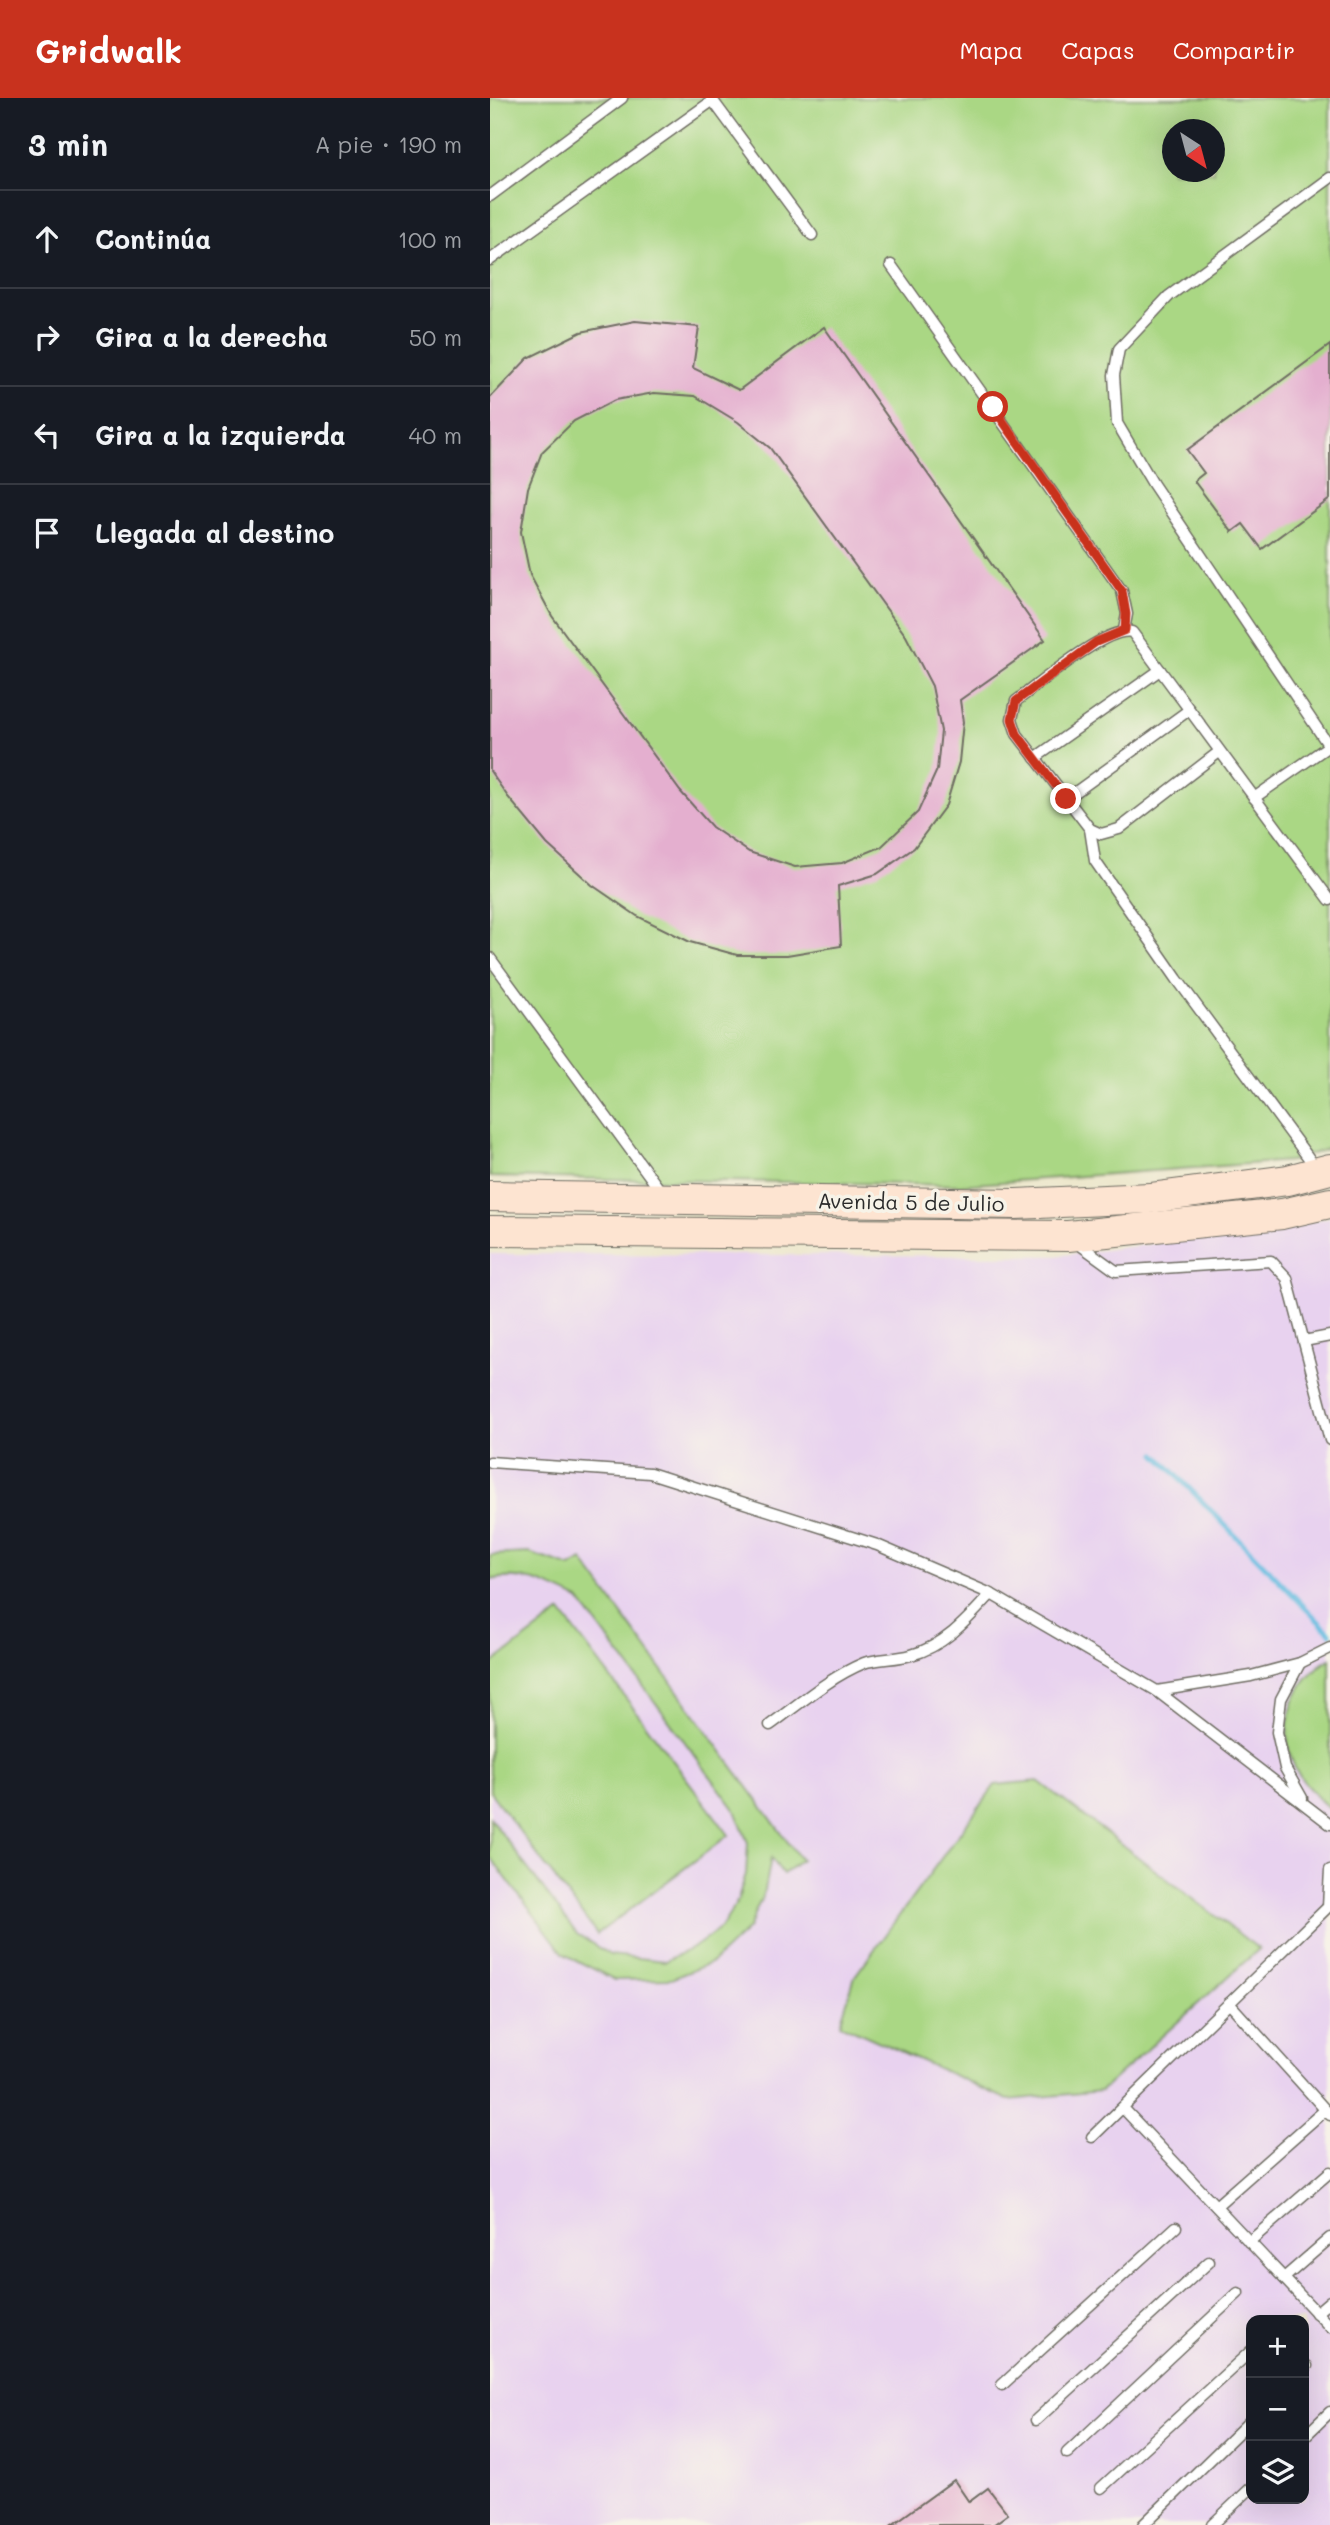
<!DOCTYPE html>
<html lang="es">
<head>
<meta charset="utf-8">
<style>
	body { margin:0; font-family:Mali,sans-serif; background:#242831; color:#f1f3f6 }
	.controls { position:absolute; right:21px; bottom:21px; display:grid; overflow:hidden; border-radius:14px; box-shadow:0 7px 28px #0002 }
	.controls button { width:63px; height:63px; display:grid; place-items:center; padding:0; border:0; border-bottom:2px solid #363941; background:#171b24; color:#f1f3f6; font:35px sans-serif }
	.compass { position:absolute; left:672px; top:21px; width:63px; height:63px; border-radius:50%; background:#171b24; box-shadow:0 7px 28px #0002; rotate:144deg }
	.stop { position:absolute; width:21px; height:21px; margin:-16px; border:5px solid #c8321e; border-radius:50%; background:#fff }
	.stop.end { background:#c8321e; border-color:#fff; box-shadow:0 2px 7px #0008 }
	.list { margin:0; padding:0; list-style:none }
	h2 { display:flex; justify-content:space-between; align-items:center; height:91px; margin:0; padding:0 28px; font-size:30px }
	h2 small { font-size:23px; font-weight:400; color:#9ea1a6 }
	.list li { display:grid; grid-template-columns:46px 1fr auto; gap:21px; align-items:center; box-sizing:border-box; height:98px; padding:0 28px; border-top:2px solid #363941 }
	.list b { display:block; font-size:26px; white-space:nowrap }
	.list em { font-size:23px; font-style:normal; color:#9ea1a6 }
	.icon { flex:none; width:38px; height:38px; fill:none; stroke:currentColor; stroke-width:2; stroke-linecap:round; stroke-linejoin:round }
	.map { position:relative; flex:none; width:840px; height:2427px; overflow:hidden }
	header { display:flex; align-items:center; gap:42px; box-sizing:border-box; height:98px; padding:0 35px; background:#c8321e; color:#fff }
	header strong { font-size:33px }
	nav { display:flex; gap:38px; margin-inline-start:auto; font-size:24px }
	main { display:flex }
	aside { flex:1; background:#171b24 }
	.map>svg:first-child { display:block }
</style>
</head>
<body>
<header>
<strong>Gridwalk</strong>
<nav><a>Mapa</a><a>Capas</a><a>Compartir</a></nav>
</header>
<main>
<aside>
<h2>3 min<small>A pie · 190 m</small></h2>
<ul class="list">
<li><svg class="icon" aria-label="ahead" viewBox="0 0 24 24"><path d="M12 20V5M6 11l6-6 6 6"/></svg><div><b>Continúa</b></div><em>100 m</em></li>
<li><svg class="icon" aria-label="right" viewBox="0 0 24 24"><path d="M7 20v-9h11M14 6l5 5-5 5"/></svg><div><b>Gira a la derecha</b></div><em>50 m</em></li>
<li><svg class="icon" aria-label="left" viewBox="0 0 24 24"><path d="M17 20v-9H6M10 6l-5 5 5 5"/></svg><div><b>Gira a la izquierda</b></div><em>40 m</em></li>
<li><svg class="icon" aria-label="arrive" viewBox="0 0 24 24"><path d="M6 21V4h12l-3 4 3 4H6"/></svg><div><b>Llegada al destino</b></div></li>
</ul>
</aside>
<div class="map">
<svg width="840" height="2427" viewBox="0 0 840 2427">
	<rect width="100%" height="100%" fill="#f7f3e8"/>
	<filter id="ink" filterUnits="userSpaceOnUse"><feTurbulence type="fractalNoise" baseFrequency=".0143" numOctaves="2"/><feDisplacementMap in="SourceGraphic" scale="14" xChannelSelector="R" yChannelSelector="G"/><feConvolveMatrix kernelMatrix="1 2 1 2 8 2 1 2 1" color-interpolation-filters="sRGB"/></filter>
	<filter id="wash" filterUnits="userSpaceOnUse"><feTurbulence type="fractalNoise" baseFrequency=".00686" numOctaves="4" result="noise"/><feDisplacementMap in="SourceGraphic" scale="28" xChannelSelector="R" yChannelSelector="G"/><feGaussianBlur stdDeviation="1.57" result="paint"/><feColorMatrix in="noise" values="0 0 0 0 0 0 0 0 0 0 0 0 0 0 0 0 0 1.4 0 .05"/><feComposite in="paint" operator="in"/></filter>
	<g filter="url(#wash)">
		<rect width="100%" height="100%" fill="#ede7cc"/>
		<path fill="#e8d2ef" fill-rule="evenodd" d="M840 1119V2427H0V1156L566 1158 799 1129ZM761 2222H814V2401H761Z"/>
		<g fill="#aad784" stroke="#6a8158" stroke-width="2" fill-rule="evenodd">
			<path d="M0 0H840V1050L800 1063 470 1087 0 1079ZM682 32H724V74H682Z"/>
			<path d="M39 1455 81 1469 92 1462 311 1762 293 1776 281 1760 275 1792 258 1831 223 1864 181 1881 125 1882 74 1856 0 1759V1720L87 1836 120 1857 175 1863 203 1850 231 1830 247 1804 256 1776 258 1745 244 1710 89 1502C58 1487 35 1474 0 1482V1457Z"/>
			<path d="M71 1514 239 1737 107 1836 0 1694V1567Z"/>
			<path d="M840 1561V1711C828 1701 812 1684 805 1670 787 1631 803 1581 840 1561Z"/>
			<path d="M548 1683 769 1851 611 1993 518 2002 350 1926 365 1878 505 1687Z"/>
		</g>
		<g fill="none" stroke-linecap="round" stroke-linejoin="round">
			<path stroke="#63bce1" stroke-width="5" d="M666 1356 840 1535"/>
		</g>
		<g id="blocks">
			<g fill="#e4afcf" fill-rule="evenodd">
				<path d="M145 223 209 229 203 270 249 292 334 229 555 542 470 602 473 624 469 664 456 707 424 750 387 776 348 788 351 848 297 857H247L200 844 147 818 102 787 57 746 18 699 0 673V300L38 260 91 234ZM164 295 205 298 248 324 280 350 416 538 442 588 451 633 447 672 428 714 391 749 352 765 305 769 259 754 222 729 190 693 62 518 40 477 31 434 38 390 52 354 84 323 125 302Z"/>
				<path d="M840 247V401L772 451 753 426 742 434 704 383 714 375 697 352Z"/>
				<path d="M464 2382 479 2404 498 2390 518 2416 503 2427H402Z"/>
			</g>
		</g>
	</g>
	<g filter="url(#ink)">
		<use href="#blocks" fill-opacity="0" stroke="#6f6d63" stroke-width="2"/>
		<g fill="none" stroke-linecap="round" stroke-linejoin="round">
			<defs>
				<g id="lane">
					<path d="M221 0 322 137"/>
					<path d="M0 98 132 0"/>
					<path d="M0 162 222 3"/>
					<path d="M401 167 632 493 637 516 634 532"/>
					<path d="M839 648 663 386 627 325 624 277 629 251 679 198 840 80"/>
					<path d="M729 654 629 731 611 736 600 731 527 636 522 621 526 603C548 587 616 528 642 534L840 802"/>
					<path d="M545 660 670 572"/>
					<path d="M764 700 840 647"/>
					<path d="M576 701 699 612"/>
					<path d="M600 731 605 763 687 881 826 1070"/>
					<path d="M0 860 172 1095"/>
					<path d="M586 1144 626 1173 781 1163 797 1180 840 1342"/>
					<path d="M814 1243 840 1238"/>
					<path d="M0 1364 160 1375 387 1447 501 1496 667 1593 761 1578 810 1565 840 1550"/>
					<path d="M810 1565 791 1601 787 1634 795 1670 812 1700"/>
					<path d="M667 1593 840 1726"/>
					<path d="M280 1627C309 1606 340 1579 374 1565 384 1561 408 1561 421 1557 455 1548 478 1521 501 1496"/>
					<path d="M838 1808 840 1772"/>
					<path d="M739 1905 840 2017"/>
					<path d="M633 2010 840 2229"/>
					<path d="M602 2039 840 1807"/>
					<path d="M726 2108 835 2012"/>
					<path d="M759 2144 840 2074"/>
					<path d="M794 2180 840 2140"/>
					<path d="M826 2215 840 2203"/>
					<path d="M814 2271 817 2268"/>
					<path d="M512 2287 686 2129"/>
					<path d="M546 2322 719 2164"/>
					<path d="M814 2339 840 2314"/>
					<path d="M577 2355 748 2195"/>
					<path d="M611 2390 761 2253"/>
					<path d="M653 2427 761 2322"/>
					<path d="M722 2427 761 2390"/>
				</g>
				<g id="secondary">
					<path d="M0 1098 526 1106 660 1100 798 1082 840 1071"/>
					<path d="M0 1133 578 1138 792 1116 840 1105"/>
				</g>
			</defs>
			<use href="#lane" stroke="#6f6d63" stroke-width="13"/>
			<use href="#secondary" stroke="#6f6d63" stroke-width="32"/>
			<use href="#lane" stroke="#fff" stroke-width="10"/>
			<use href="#secondary" stroke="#fde4d1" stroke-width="30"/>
		</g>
	</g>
	<g fill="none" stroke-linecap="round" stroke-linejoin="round" filter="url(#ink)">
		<path stroke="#c8321e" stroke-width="9" d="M503 309 632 493 636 516 635 532 606 544 526 603 522 621 527 636 576 701"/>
	</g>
	<g text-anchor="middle" stroke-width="7" stroke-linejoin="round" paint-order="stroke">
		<g font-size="21" fill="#2b2b2b" stroke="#f7f3e8">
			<text transform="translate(421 1105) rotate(1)" y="7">Avenida 5 de Julio</text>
		</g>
	</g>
</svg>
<div class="controls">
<button>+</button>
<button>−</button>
<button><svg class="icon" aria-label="layers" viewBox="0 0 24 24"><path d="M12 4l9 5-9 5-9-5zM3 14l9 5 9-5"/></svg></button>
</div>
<svg class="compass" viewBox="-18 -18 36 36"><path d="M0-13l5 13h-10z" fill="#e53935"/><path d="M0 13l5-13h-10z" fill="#9ea1a6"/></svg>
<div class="stop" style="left:503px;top:309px"></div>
<div class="stop end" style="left:576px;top:701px"></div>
</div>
</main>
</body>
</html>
